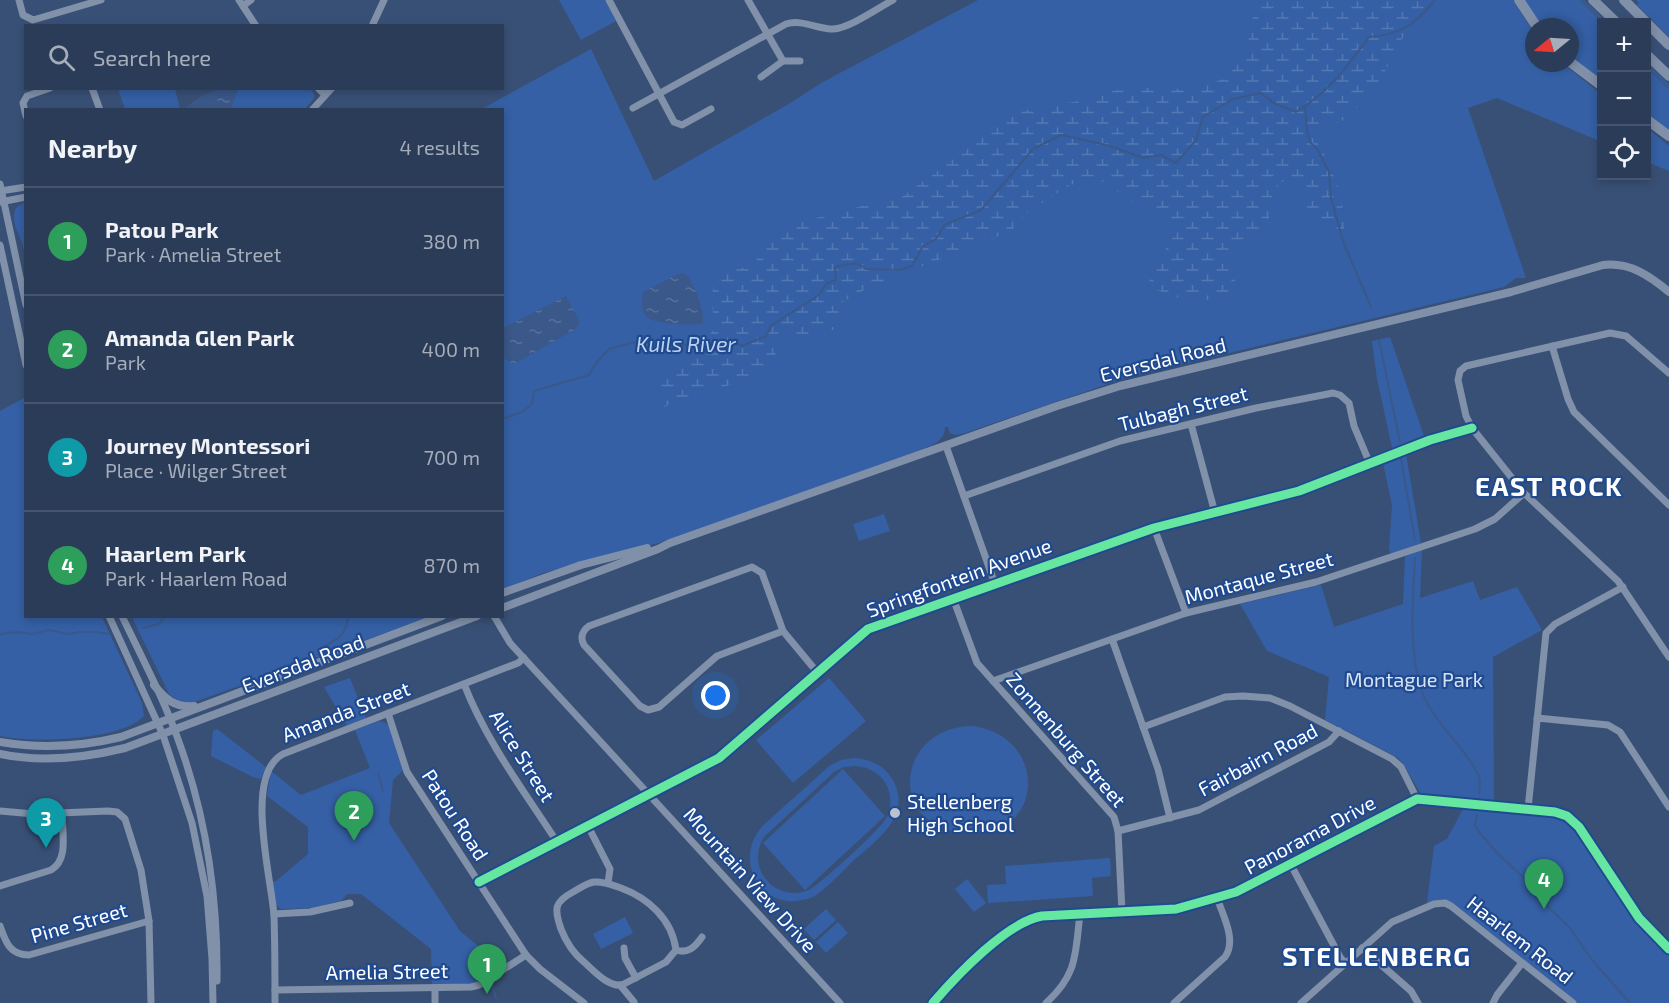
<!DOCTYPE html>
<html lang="en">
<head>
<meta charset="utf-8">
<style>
	body { margin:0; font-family:"Exo 2",sans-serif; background:#374761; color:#f1f3f6 }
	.controls { position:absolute; right:18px; top:18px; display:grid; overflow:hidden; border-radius:0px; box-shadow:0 3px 9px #0003 }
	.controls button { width:54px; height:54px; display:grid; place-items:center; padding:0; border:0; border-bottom:2px solid #47566e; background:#2b3c58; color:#f1f3f6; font:30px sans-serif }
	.compass { position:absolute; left:1525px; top:18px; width:54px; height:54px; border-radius:50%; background:#2b3c58; box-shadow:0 3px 9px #0003; rotate:252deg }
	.you { position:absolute; left:716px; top:696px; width:21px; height:21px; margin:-15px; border:4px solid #fff; border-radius:50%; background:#1a73e8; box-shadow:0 0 0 9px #1a73e833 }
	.badge { display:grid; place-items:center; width:39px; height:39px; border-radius:50%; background:#bac2cf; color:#fff; font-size:20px; font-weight:700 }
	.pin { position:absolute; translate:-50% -50px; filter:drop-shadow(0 2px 3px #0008) }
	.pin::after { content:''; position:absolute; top:32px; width:21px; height:18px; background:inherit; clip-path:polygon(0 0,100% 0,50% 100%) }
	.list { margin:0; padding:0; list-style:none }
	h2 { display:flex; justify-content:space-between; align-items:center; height:78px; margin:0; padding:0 24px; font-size:26px }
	h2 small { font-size:20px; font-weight:400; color:#a6adba }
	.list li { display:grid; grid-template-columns:39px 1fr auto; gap:18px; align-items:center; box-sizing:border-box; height:108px; padding:0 24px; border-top:2px solid #47566e }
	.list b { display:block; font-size:22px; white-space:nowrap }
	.list p { margin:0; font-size:20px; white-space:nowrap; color:#a6adba }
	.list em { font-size:20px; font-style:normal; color:#a6adba }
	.icon { flex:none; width:33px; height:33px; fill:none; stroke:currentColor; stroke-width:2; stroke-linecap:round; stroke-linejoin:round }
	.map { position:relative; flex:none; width:1669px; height:1003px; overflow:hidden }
	.search { position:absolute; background:#2b3c58; box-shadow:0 3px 9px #0003; left:24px; top:24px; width:480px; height:66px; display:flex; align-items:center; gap:15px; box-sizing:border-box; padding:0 21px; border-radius:0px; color:#a6adba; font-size:22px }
	.panel { position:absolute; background:#2b3c58; box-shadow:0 3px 9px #0003; left:24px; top:108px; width:480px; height:510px; border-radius:0px }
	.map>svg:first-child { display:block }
</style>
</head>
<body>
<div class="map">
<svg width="1669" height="1003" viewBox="0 0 1669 1003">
	<defs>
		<pattern id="wetland-marsh" width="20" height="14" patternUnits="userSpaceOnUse" patternTransform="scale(1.5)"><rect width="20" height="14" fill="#3560a5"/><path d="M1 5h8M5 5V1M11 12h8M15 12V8" fill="none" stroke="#5378b2"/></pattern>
		<pattern id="water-ripples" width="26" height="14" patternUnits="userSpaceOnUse" patternTransform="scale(1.5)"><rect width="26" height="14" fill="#3a5889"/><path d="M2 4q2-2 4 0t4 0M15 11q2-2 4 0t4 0" fill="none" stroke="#58719b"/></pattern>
	</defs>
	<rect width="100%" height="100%" fill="#395076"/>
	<g fill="#3560a5" fill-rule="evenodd">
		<path d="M559 0H605L616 21 581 40Z"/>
		<path d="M978 0H1513L1534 33V63H1562L1601 94 1602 142 1497 98 1468 108 1526 278H1516L1504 287 1125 378 962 434 955 435 950 433 948 427H945C945 442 931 445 919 451L670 540 543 573 503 589 502 110H480L591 49 654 181 792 102 821 83Z"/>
		<path d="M1524 0H1584L1606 22H1602L1601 80 1570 56V27H1543Z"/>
		<path d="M1636 0H1669V37L1637 5 1639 3Z"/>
		<path d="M1646 62 1669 85V131L1647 114Z"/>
		<path d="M118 89H175L180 109H125Z"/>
		<path d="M238 89H310L314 94V98L305 109 230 110Z"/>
		<path d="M1647 128 1669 146V171L1647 162Z"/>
		<path d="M25 202H26L25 272C24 264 25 259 24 252 23 236 9 225 16 208Z"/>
		<path d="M1390 337 1425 439 1393 452 1377 379 1372 341Z"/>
		<path d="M24 398 26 616 102 617 142 703 144 716C121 741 32 743 0 736V411Z"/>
		<path d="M1406 454 1421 543 1391 554 1389 549 1392 505 1383 463Z"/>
		<path d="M884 514 890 531 859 541 853 524Z"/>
		<path d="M1422 550 1420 598 1473 581 1480 600 1517 587 1542 630 1493 657 1494 801 1421 794 1404 765 1397 757 1325 720 1329 677 1267 651 1240 604 1321 585 1334 627 1403 604 1405 556Z"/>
		<path d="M132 617H429L189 704 180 702 169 694Z"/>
		<path d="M350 678 366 718 347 726 324 687Z"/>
		<path d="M829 678 866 721 793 783 756 740Z"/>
		<path d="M379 721 386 723 389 726 403 770 393 780 389 823 460 931 502 966 474 984 432 985 431 949 361 894H347L341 901 314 908 281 909 275 904 272 882 276 881 308 854V827L267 796 271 771 301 795 370 768 355 730Z"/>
		<path d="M973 726C1048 736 1047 839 966 833 884 827 897 726 973 726Z"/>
		<path d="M217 729 266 767 261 779 253 777 211 756 213 731Z"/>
		<path d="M855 758C870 759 883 765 891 777 915 814 877 840 853 861 841 873 829 886 815 896 799 903 781 904 766 892 750 879 745 856 755 837 760 826 771 819 780 810 796 796 813 781 829 766L841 760ZM855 766C868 767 879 772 886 784 891 793 892 805 888 815 883 828 824 880 811 889 777 905 744 869 764 837L834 772 844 767Z"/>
		<path d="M843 769 885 816 805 890 763 843Z"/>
		<path d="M1464 807 1555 816 1569 823 1638 922 1669 955V1003H1578L1452 903 1441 900 1427 903 1434 846 1447 839Z"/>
		<path d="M1110 858 1111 876 1092 878 1093 896 988 903 987 885 1006 884 1005 866Z"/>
		<path d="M967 879 986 903 974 912 955 889Z"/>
		<path d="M826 909 836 920 814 940 804 929Z"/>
		<path d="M625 917 633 933 601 949 593 934Z"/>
		<path d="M838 922 848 933 826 953 816 942Z"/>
	</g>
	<path fill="url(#wetland-marsh)" d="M1271 0 1282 2 1284 0H1433L1435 6 1407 32 1400 42 1379 83 1369 97 1342 121 1320 128 1315 139C1335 167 1348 207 1343 241L1328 227 1309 214 1301 188 1292 180 1280 182 1269 202V231L1248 239 1237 240 1229 259 1237 277 1229 291 1217 300 1182 299 1151 288 1149 278 1174 235 1158 215 1133 202 1099 179 1070 185 1025 214 1011 231 870 287 842 302 840 318 835 329 806 340 786 327 780 333 781 348 765 367 743 382 696 393 664 407 655 389 664 376 680 367 696 346 714 330 712 296 714 280 725 272 753 265 774 235 805 221 877 202 899 199 978 141 992 124 1021 111 1079 101 1116 90 1145 88 1182 89 1225 79 1245 56 1255 8Z"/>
	<g fill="url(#water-ripples)">
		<path d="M220 89H238L230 109H183L203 95Z"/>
		<path d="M684 273C693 278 705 313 703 323 694 326 651 325 645 315 641 309 642 299 643 292L678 274Z"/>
		<path d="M566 296 579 320V325L574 330 514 364 503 358V328Z"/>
	</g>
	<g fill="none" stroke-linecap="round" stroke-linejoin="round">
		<g stroke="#3a5889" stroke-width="2">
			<path d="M1581 0 1603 22"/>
			<path d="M1646 66 1669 88"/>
			<path d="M1305 106 1307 131 1310 142 1318 150 1329 172 1331 198 1343 241 1371 307"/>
			<path d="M1379 340 1400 442"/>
			<path d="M502 419 522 412 532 404 534 391 589 375 596 363 609 349 631 343 648 340 678 348 696 340 712 343 733 342 742 346 766 336 772 325 819 295 827 283 836 280 835 267C846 265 857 260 866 269L900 270 912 266 923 246 936 239 944 225 981 210 1033 149 1061 135 1106 145 1144 158 1161 155 1176 163 1196 140 1203 117 1233 99 1261 93 1275 104 1296 112C1332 89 1344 70 1369 37 1403 34 1414 25 1435 0"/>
			<path d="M1401 459 1415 540"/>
			<path d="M1415 558C1413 599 1408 652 1422 692 1434 723 1461 743 1477 772 1481 778 1480 787 1479 794"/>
			<path d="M143 628 159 624 165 616"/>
			<path d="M0 634 17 632 32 634 49 630 68 634 79 632H97L108 634"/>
			<path d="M320 653 319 649C335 641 347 636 348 616"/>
			<path d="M378 773 383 791"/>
			<path d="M1477 815 1475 825 1479 832 1498 854 1524 878 1530 889 1570 928 1592 960 1630 1003"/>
			<path d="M472 958 485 973"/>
			<path d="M492 985 496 998"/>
		</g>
		<g stroke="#8091a9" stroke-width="7">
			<path d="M19 0 23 15 33 20 101 0"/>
			<path d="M239 0 256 26"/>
			<path d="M609 0 674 122 682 125 711 109"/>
			<path d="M748 0 783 61 761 77"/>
			<path d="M243 6 251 0"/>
			<path d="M372 26 384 0"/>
			<path d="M783 61H800"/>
			<path d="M92 88 100 110"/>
			<path d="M318 88 325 95"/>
			<path d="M633 108 786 24C802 19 817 29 833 29 850 28 878 8 893 0"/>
			<path d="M312 110 332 88"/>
			<path d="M26 116 23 103 27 96 50 88"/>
			<path d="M0 184 26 305"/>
			<path d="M0 191 26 187"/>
			<path d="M0 202 26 197"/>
			<path d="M0 245 26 365"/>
			<path d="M1552 346 1568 399 1574 412 1669 505"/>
			<path d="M1669 373 1626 336 1610 333 1466 366 1460 371 1458 380 1466 416 1472 428 1524 493 1618 581 1669 657"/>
			<path d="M1191 424 1215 513"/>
			<path d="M946 446 995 584"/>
			<path d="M964 496 1120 441 1256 408 1333 393 1340 395 1349 403 1354 426 1370 464"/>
			<path d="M1154 528 1186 613"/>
			<path d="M953 598 977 663 1114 817 1118 831 1122 912"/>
			<path d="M109 616 163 735 192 823 207 896 212 959 213 1003"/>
			<path d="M122 616C142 658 164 699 179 742 207 819 218 899 217 981"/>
			<path d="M494 616 510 643 840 1003"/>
			<path d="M783 631 762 573 752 567 589 626C582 631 580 638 584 645L640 706 648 710 659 707 717 656 783 631 817 672"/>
			<path d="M1112 639 1158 769 1170 818"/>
			<path d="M993 681 1186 613 1316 582 1475 529 1495 519 1524 493"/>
			<path d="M464 684C486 741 524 791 557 842"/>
			<path d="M388 713 407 772 526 955 540 969 584 1003"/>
			<path d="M1537 718 1608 725 1620 732 1669 807"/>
			<path d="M1143 727 1225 697 1243 696 1270 698 1290 706 1392 759 1401 767 1417 799"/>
			<path d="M1528 809 1546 633 1555 624 1623 587"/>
			<path d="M0 811 34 814 108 811 117 812 125 819 141 870 149 921 151 1003"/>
			<path d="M588 826 610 869 608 883"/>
			<path d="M1118 831 1199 810 1329 742 1339 731"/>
			<path d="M1291 865 1340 957 1345 963"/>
			<path d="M479 882 719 758 868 629 1154 528 1299 491 1430 440 1472 428"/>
			<path d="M0 886 51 870C69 860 62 832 62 814"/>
			<path d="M274 914 310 912 350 903"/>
			<path d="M0 926C6 943 10 955 29 955L149 921"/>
			<path d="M624 948 625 958 636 978"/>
			<path d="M1362 948 1411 991 1418 1003"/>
			<path d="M676 950 666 962 622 985C608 987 594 971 584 962 573 953 566 942 561 929 554 909 554 902 573 892 580 888 587 883 594 882 604 881 612 885 621 888 648 898 672 919 676 950 688 954 695 947 702 937"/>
			<path d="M620 985 634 1002"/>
			<path d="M435 988V1003"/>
			<path d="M275 990 471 987 479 985 526 955"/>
			<path d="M275 1003C275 974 275 945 274 916 272 880 243 775 283 754L518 663 524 658"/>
			<path d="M933 1003C956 976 1007 922 1042 916L1176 909 1236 892 1417 799 1555 812 1567 816 1579 827 1639 918 1669 949"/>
			<path d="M1046 1003C1078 974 1075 954 1080 914"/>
			<path d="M1174 1003 1225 957C1237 941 1223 915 1217 898"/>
			<path d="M1301 1003 1392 922 1434 904 1445 903 1451 906 1573 1003"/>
			<path d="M1493 1003 1497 995 1522 963"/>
		</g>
		<g stroke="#8090a9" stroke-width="8">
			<path d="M502 593 581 565 647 548"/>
			<path d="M502 608 658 549 670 543 1057 406 1120 386 1511 292 1603 265C1630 262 1650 276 1669 292"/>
			<path d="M154 685C165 699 175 708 194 706"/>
			<path d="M0 742C41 749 80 747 121 737L442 616"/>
			<path d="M0 754C42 763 84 758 125 748L477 616"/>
		</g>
		<g stroke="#8090a9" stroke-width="10">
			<path d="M1519 0 1537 27"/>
			<path d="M1593 0 1616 22"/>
			<path d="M1624 0 1669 45"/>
			<path d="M1646 54 1669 76"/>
			<path d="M1570 62 1602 86"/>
			<path d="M1646 119 1669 136"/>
		</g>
		<defs>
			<g id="cycleway">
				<path d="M479 882 719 758 868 629 1154 528 1299 491 1430 440 1472 428"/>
				<path d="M933 1003C956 976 1007 922 1042 916L1176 909 1236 892 1417 799 1555 812 1567 816 1579 827 1639 918 1669 949"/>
			</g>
		</defs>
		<use href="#cycleway" stroke="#204a8f" stroke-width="13"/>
		<use href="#cycleway" stroke="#66e7a1" stroke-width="9"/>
	</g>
	<circle fill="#bac2cf" stroke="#204a8f" stroke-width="2" cx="895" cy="813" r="6"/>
	<g text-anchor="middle" stroke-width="4.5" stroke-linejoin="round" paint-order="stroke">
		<g font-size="20" fill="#fff" stroke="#204a8f">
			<text transform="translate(1163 360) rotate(-14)" y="7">Eversdal Road</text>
			<text transform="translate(1183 409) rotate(-14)" y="7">Tulbagh Street</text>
			<text transform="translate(959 578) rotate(-20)" y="7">Springfontein Avenue</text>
			<text transform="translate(1259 578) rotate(-15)" y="7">Montaque Street</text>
			<text transform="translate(303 664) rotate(-21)" y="7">Eversdal Road</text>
			<text transform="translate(346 712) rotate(-21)" y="7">Amanda Street</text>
			<text transform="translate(1066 740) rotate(49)" y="7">Zonnenburg Street</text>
			<text transform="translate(522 756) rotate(58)" y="7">Alice Street</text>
			<text transform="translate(1258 760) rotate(-28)" y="7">Fairbairn Road</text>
			<text transform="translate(455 815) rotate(57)" y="7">Patou Road</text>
			<text transform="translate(1310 835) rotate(-28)" y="7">Panorama Drive</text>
			<text transform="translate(750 880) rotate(48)" y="7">Mountain View Drive</text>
			<text transform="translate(79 923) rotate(-16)" y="7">Pine Street</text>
			<text transform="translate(1520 940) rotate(38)" y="7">Haarlem Road</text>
			<text transform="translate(387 972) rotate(-1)" y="7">Amelia Street</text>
		</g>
		<g font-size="20" fill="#d5e3f9" stroke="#204a8f">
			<text x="1414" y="687">Montague Park</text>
		</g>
		<g font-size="20" fill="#fff" stroke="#204a8f" text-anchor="start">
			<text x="907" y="809">Stellenberg<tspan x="907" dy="23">High School</tspan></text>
		</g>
		<g font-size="21" font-style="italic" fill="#bbd2f3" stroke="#204a8f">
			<text x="686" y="352">Kuils River</text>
		</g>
		<g font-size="26" font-weight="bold" letter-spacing="1.5" fill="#fff" stroke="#204a8f">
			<text x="1549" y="496">EAST ROCK</text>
			<text x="1377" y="966">STELLENBERG</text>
		</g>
	</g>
</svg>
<div class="controls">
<button>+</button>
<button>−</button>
<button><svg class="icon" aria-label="locate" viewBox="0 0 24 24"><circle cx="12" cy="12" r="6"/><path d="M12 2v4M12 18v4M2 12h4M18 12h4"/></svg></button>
</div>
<svg class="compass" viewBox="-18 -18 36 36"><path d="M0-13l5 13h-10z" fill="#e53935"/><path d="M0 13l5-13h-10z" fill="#a6adba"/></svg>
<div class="you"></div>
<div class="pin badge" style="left:487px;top:994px;background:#2e9e5b">1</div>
<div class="pin badge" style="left:354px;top:841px;background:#2e9e5b">2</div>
<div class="pin badge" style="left:46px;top:848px;background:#0f9aa8">3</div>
<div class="pin badge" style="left:1544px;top:909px;background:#2e9e5b">4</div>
<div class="search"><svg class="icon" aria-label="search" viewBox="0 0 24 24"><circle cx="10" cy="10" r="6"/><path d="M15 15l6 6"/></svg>Search here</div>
<section class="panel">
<h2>Nearby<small>4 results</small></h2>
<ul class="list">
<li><span class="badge" style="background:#2e9e5b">1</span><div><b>Patou Park</b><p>Park · Amelia Street</p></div><em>380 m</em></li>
<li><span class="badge" style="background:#2e9e5b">2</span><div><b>Amanda Glen Park</b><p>Park</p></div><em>400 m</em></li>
<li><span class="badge" style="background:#0f9aa8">3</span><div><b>Journey Montessori</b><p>Place · Wilger Street</p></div><em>700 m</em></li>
<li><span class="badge" style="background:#2e9e5b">4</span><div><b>Haarlem Park</b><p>Park · Haarlem Road</p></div><em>870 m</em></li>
</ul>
</section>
</div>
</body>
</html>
